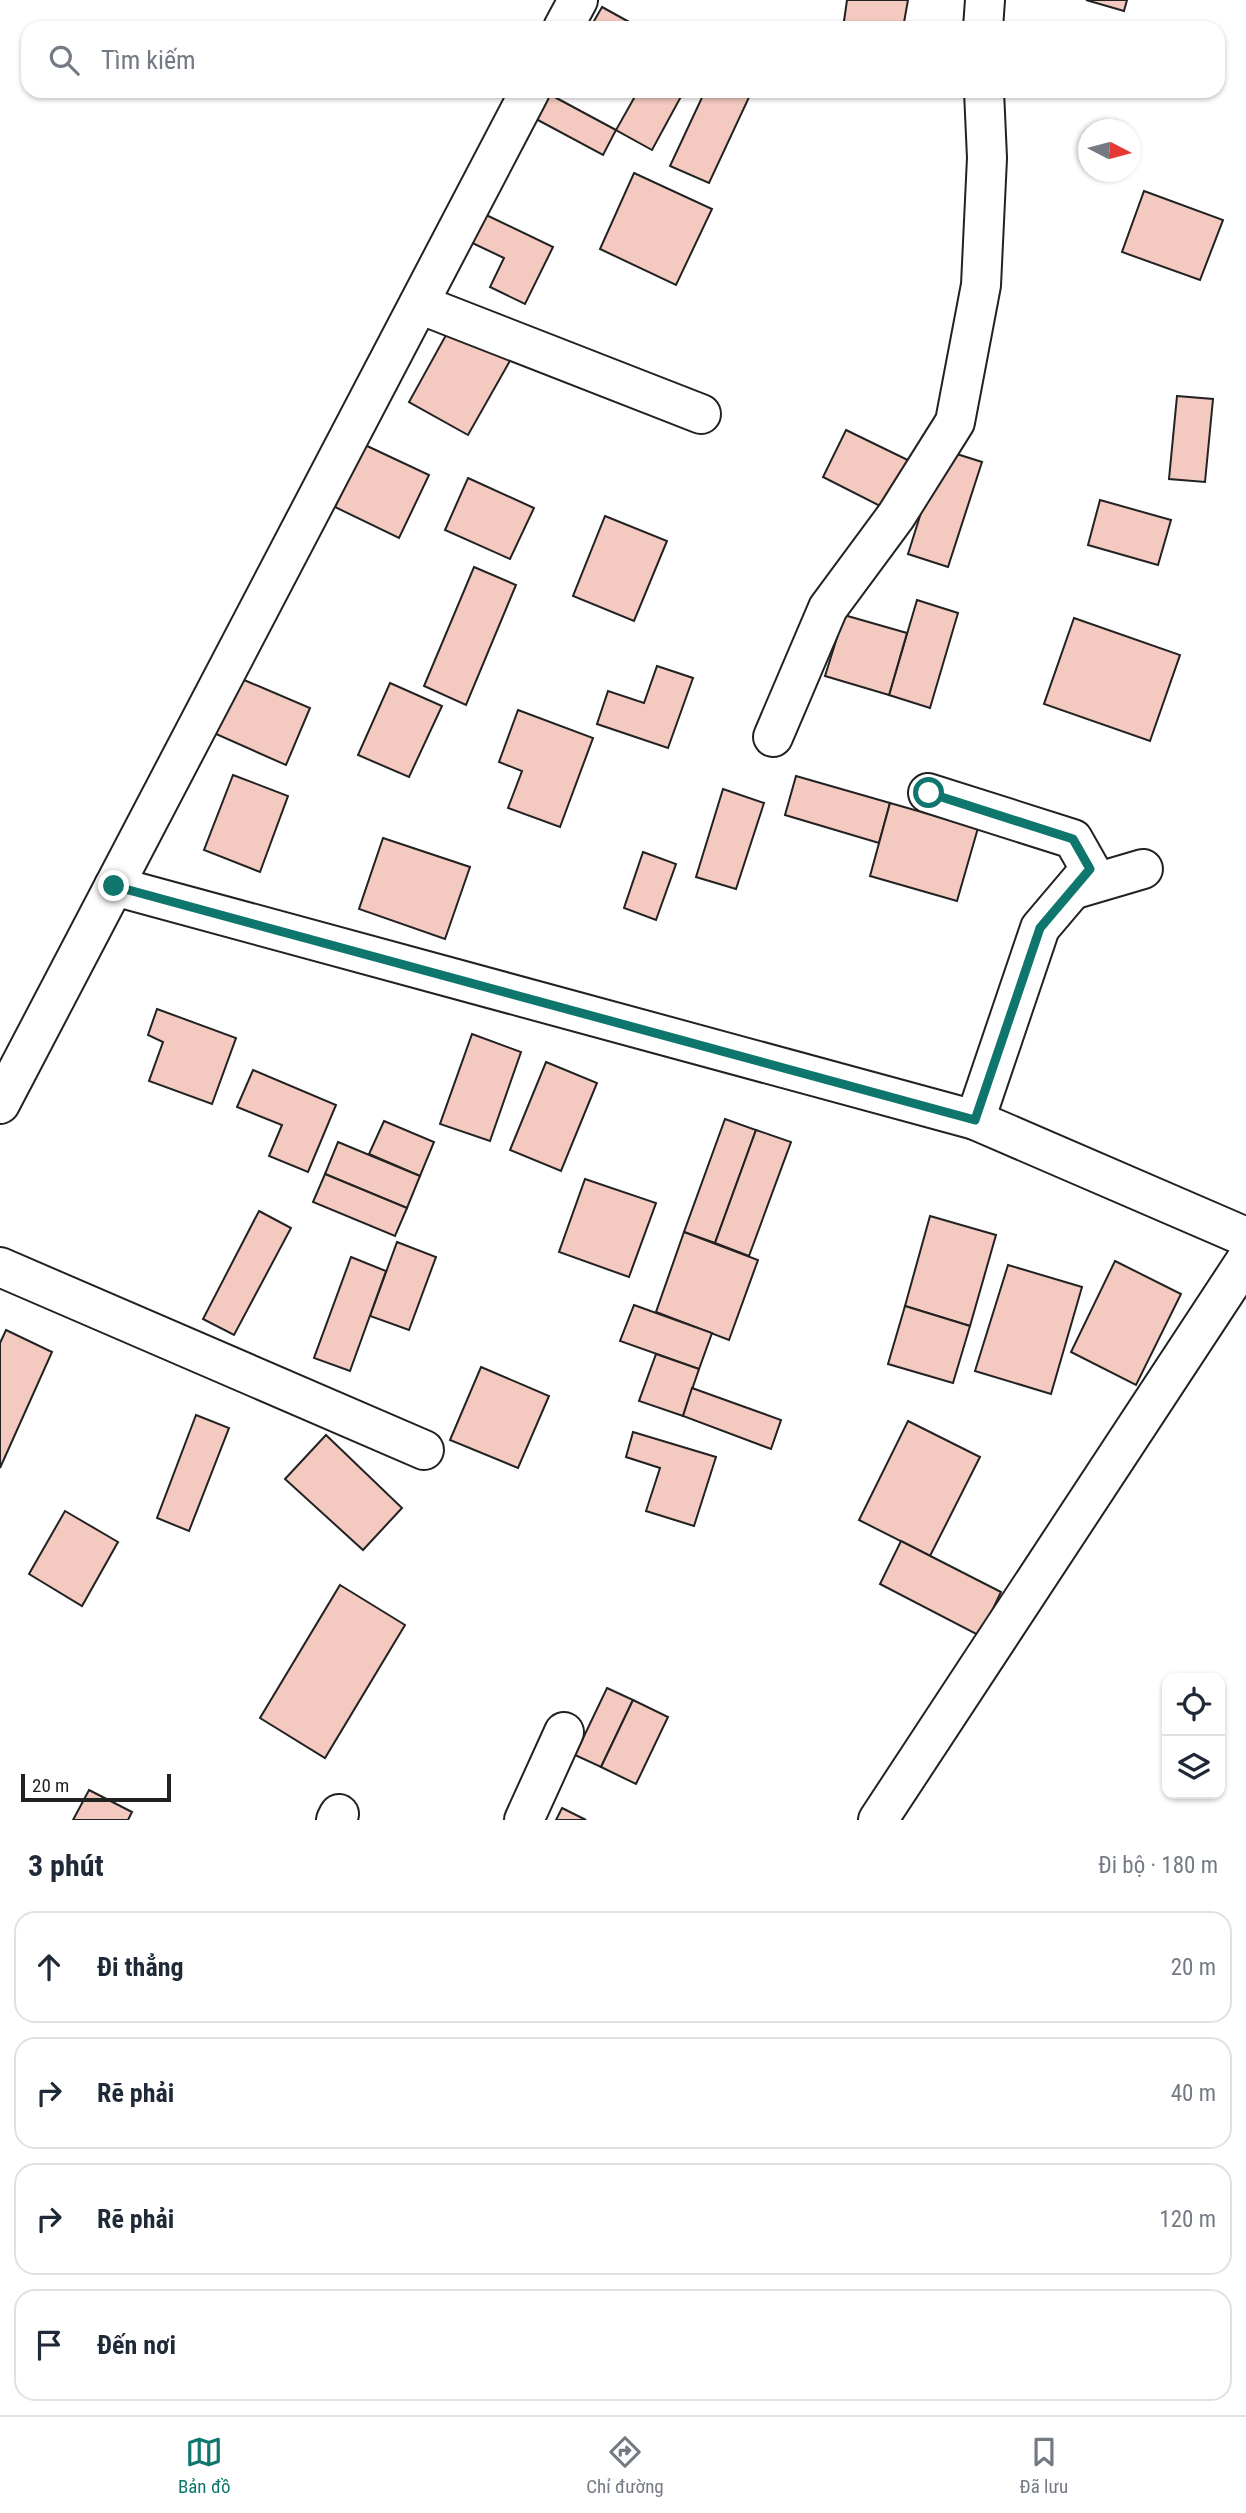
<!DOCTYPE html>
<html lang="vi">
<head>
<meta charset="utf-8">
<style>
	body { margin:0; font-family:"Roboto Condensed",sans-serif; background:#f6f6f7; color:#1f2937 }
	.controls { position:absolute; right:21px; bottom:21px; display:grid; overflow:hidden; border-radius:14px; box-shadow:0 2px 5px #0004 }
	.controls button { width:63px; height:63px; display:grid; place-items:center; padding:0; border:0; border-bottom:2px solid #e0e1e3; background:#fff; color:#1f2937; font:35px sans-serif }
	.compass { position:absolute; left:1078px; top:119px; width:63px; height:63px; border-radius:50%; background:#fff; box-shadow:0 2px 5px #0004; rotate:96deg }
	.scale { position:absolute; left:21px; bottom:18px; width:150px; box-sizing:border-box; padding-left:7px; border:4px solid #222; border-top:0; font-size:19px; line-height:24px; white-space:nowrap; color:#222; -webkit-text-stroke:5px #fff; paint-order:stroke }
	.stop { position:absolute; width:21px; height:21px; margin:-16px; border:5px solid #0f766e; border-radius:50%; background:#fff }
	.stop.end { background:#0f766e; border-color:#fff; box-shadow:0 2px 7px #0008 }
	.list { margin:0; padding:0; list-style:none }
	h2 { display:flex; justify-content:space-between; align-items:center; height:91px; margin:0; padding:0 28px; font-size:30px }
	h2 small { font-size:23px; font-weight:400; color:#747a83 }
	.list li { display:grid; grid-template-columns:46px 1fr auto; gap:21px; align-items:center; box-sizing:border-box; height:112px; margin:0 14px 14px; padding:0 14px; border:2px solid #e0e1e3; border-radius:21px }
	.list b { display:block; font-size:26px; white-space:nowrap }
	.list em { font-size:23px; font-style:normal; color:#747a83 }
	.icon { flex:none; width:38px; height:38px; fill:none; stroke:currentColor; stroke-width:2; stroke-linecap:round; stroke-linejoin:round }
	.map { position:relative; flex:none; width:1246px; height:1820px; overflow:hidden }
	.search { position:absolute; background:#fff; box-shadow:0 2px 5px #0004; left:21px; right:21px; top:21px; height:77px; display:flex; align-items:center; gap:18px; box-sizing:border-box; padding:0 24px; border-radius:21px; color:#747a83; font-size:26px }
	.sheet { height:595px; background:#fff }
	nav { display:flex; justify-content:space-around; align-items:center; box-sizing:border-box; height:98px; border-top:2px solid #e0e1e3; background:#fff; font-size:19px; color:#747a83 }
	nav a { display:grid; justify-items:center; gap:4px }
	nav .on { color:#0f766e }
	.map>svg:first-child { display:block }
</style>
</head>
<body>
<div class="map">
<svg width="1246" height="1820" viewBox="0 0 1246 1820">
	<rect width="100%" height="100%" fill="#fff"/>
	<g fill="#f3c9c0" stroke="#222" stroke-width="2">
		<path d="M847 0H908L903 28H843Z"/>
		<path d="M1086 0H1127L1124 11Z"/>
		<path d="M602 7 640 28H590Z"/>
		<path d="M638 91H684L652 150 616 130Z"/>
		<path d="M705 91 751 93 709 183 670 166Z"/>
		<path d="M549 94 616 130 603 155 536 119Z"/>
		<path d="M634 173 712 209 676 285 600 249Z"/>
		<path d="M1144 191 1223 220 1200 280 1122 252Z"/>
		<path d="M480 212 553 247 525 304 490 287 504 258 466 240Z"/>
		<path d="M451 326 511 359 468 435 409 402Z"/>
		<path d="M1177 396 1213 399 1205 482 1169 479Z"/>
		<path d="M846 430 918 465 894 513 823 477Z"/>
		<path d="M365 445 429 475 399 538 335 507Z"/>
		<path d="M941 449 982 462 948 567 908 554Z"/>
		<path d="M468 478 534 508 510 559 445 530Z"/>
		<path d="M1100 500 1171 520 1158 565 1088 545Z"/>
		<path d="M605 516 667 541 634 621 573 596Z"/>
		<path d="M474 567 516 585 466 705 424 686Z"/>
		<path d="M917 600 958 613 930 708 889 695Z"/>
		<path d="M844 615 907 633 889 695 825 676Z"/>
		<path d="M1074 618 1180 655 1150 741 1044 704Z"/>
		<path d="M657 666 693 678 668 748 597 724 608 691 644 703Z"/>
		<path d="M230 674 310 708 286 765 207 730Z"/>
		<path d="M390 683 442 706 409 777 358 755Z"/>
		<path d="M518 710 593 738 560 827 508 808 522 771 499 762Z"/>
		<path d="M233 775 288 796 260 872 204 850Z"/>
		<path d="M796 776 890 803 879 843 785 815Z"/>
		<path d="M723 789 764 803 736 889 696 877Z"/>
		<path d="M890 803 978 828 957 901 870 876Z"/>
		<path d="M383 838 470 867 445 939 359 909Z"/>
		<path d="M643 852 676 864 656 920 624 908Z"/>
		<path d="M157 1009 236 1038 212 1104 149 1081 163 1042 148 1035Z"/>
		<path d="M472 1034 521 1052 490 1141 440 1124Z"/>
		<path d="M546 1062 597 1083 561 1171 510 1150Z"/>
		<path d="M253 1070 336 1105 308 1172 269 1156 282 1125 237 1107Z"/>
		<path d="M725 1119 756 1130 715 1243 684 1232Z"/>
		<path d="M384 1121 434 1142 420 1176 369 1154Z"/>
		<path d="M756 1130 791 1142 749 1256 715 1243Z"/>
		<path d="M338 1142 420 1176 407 1208 325 1174Z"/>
		<path d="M325 1174 407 1208 395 1236 313 1202Z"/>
		<path d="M585 1179 656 1203 629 1277 559 1252Z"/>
		<path d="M259 1211 291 1228 234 1335 203 1319Z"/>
		<path d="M930 1216 996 1235 970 1326 905 1306Z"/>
		<path d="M684 1232 758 1260 729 1340 656 1312Z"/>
		<path d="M397 1242 436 1257 409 1330 370 1316Z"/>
		<path d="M351 1257 386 1271 350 1371 314 1358Z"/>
		<path d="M1115 1261 1181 1294 1136 1385 1071 1352Z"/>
		<path d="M1008 1265 1082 1287 1051 1394 975 1371Z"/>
		<path d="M634 1305 712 1333 699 1369 620 1341Z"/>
		<path d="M905 1306 970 1326 953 1383 888 1364Z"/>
		<path d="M6 1330 52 1352 0 1468V1343Z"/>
		<path d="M656 1354 699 1369 683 1416 639 1401Z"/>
		<path d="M481 1367 549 1396 518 1468 450 1440Z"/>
		<path d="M692 1388 781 1420 771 1449 683 1416Z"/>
		<path d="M196 1415 229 1428 189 1531 157 1518Z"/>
		<path d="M908 1421 980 1457 930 1556 859 1520Z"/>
		<path d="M633 1432 716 1457 694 1526 646 1511 660 1468 626 1457Z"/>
		<path d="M326 1435 402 1508 363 1550 285 1479Z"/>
		<path d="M65 1511 118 1542 82 1606 29 1574Z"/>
		<path d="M901 1541 1001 1592 980 1636 880 1584Z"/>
		<path d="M340 1585 405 1625 325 1758 260 1718Z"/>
		<path d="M607 1688 633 1700 601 1767 575 1755Z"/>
		<path d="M633 1700 668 1717 636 1784 601 1767Z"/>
		<path d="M89 1790 132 1812 128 1820H73Z"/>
		<path d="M562 1808 586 1820H556Z"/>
	</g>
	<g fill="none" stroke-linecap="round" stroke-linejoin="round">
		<defs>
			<g id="minor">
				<path d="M563 28 578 0"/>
				<path d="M983 28 985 0"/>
				<path d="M419 304 701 414"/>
				<path d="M773 737 828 608 896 516 955 422 981 285 987 158 984 91"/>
				<path d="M928 793 1073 839 1090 869 1040 928 975 1120"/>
				<path d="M114 886 975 1120 1246 1237"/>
				<path d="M1075 889 1143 869"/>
				<path d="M0 1104 530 91"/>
				<path d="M0 1267 424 1450"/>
				<path d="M336 1820 339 1814"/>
				<path d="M524 1820 564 1732"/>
				<path d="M878 1820 1246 1260"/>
			</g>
		</defs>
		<use href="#minor" stroke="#222" stroke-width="42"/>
		<use href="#minor" stroke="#fff" stroke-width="38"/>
	</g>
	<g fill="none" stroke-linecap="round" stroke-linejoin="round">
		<path stroke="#0f766e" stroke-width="9" d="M114 886 975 1120 1040 928 1090 869 1073 839 929 793"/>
	</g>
</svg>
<div class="controls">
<button><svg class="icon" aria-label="locate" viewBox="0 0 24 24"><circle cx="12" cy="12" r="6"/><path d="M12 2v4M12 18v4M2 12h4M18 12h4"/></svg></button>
<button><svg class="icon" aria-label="layers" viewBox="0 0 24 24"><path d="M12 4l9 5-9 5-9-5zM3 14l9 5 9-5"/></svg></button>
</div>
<svg class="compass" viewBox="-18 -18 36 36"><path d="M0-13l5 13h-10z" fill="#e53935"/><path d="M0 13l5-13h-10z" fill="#747a83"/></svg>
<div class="scale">20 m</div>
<div class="stop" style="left:929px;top:793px"></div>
<div class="stop end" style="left:114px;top:886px"></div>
<div class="search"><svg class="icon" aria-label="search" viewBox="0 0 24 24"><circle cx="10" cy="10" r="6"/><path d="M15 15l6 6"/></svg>Tìm kiếm</div>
</div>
<section class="sheet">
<h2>3 phút<small>Đi bộ · 180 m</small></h2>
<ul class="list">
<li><svg class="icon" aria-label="ahead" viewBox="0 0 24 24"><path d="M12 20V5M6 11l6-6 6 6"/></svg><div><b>Đi thẳng</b></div><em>20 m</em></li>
<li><svg class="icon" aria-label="right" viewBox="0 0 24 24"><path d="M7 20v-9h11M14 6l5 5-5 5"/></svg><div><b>Rẽ phải</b></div><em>40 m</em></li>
<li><svg class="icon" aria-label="right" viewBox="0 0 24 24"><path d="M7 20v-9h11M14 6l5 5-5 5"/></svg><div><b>Rẽ phải</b></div><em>120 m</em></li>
<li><svg class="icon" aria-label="arrive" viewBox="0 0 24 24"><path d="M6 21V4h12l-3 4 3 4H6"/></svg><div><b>Đến nơi</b></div></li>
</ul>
</section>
<nav>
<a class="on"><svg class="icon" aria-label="map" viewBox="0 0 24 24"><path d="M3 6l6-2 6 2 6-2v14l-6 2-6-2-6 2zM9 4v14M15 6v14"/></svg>Bản đồ</a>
<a><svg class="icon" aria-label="directions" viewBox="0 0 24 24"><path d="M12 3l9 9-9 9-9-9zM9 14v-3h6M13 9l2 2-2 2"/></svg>Chỉ đường</a>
<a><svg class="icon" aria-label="saved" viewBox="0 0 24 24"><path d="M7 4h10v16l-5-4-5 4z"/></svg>Đã lưu</a>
</nav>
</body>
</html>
